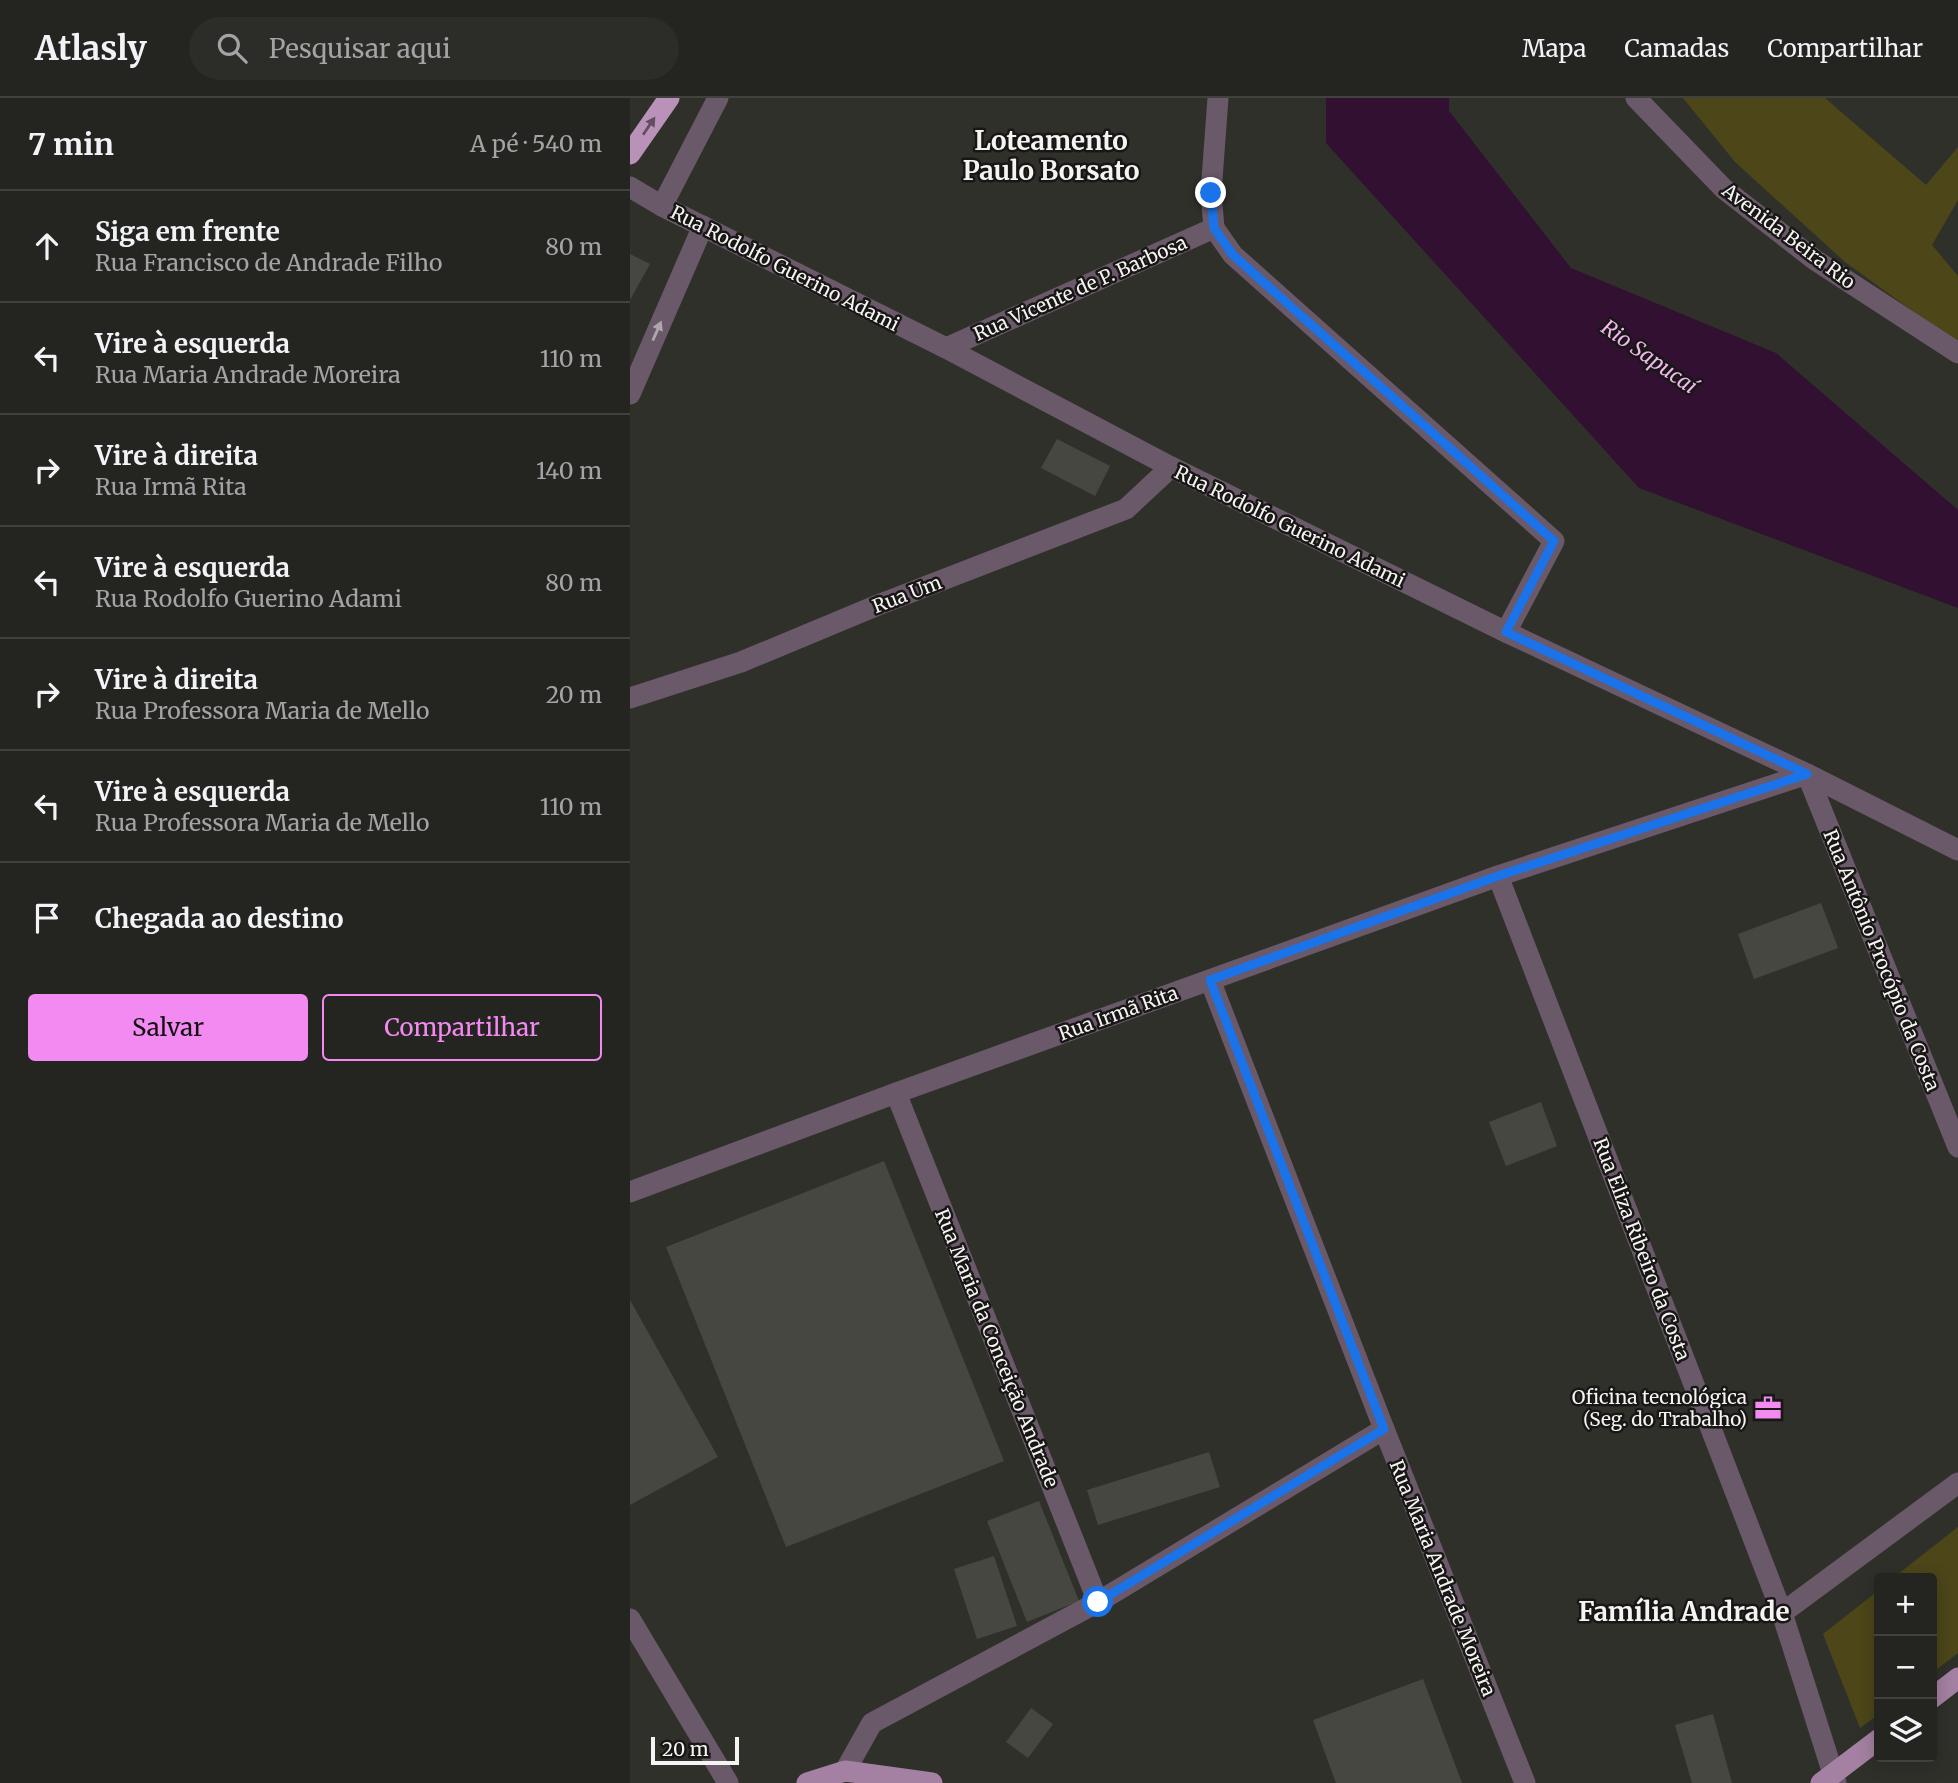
<!DOCTYPE html>
<html lang="pt">
<head>
<meta charset="utf-8">
<style>
	body { margin:0; font-family:Merriweather,serif; background:#2c2c29; color:#f1f3f6 }
	.controls { position:absolute; right:21px; bottom:21px; display:grid; overflow:hidden; border-radius:7px; box-shadow:0 4px 18px #0003 }
	.controls button { width:63px; height:63px; display:grid; place-items:center; padding:0; border:0; border-bottom:2px solid #41413e; background:#242420; color:#f1f3f6; font:35px sans-serif }
	.scale { position:absolute; left:21px; bottom:18px; width:88px; box-sizing:border-box; padding-left:7px; border:4px solid #f5f4f2; border-top:0; font-size:19px; line-height:24px; white-space:nowrap; color:#f5f4f2; -webkit-text-stroke:5px #181716; paint-order:stroke }
	.stop { position:absolute; width:21px; height:21px; margin:-16px; border:5px solid #1a73e8; border-radius:50%; background:#fff }
	.stop.end { background:#1a73e8; border-color:#fff; box-shadow:0 2px 7px #0008 }
	.list { margin:0; padding:0; list-style:none }
	h2 { display:flex; justify-content:space-between; align-items:center; height:91px; margin:0; padding:0 28px; font-size:30px }
	h2 small { font-size:23px; font-weight:400; color:#a3a4a5 }
	.list li { display:grid; grid-template-columns:46px 1fr auto; gap:21px; align-items:center; box-sizing:border-box; height:112px; padding:0 28px; border-top:2px solid #41413e }
	.list b { display:block; font-size:26px; white-space:nowrap }
	.list p { margin:0; font-size:23px; white-space:nowrap; color:#a3a4a5 }
	.list em { font-size:23px; font-style:normal; color:#a3a4a5 }
	.actions { display:flex; gap:14px; padding:21px 28px }
	.actions a { flex:1; padding:16px 0; border:2px solid #f38af1; border-radius:7px; text-align:center; font-size:24px; color:#f38af1 }
	.actions .main { background:#f38af1; color:#111 }
	.icon { flex:none; width:38px; height:38px; fill:none; stroke:currentColor; stroke-width:2; stroke-linecap:round; stroke-linejoin:round }
	.map { position:relative; flex:none; width:1328px; height:1685px; overflow:hidden }
	header { display:flex; align-items:center; gap:42px; box-sizing:border-box; height:98px; padding:0 35px; background:#242420; border-bottom:2px solid #41413e }
	header strong { font-size:33px }
	nav { display:flex; gap:38px; margin-inline-start:auto; font-size:24px }
	.search { width:490px; height:63px; background:#2c2c29; display:flex; align-items:center; gap:18px; box-sizing:border-box; padding:0 24px; border-radius:38px; color:#a3a4a5; font-size:26px }
	main { display:flex }
	aside { flex:1; background:#242420 }
	.map>svg:first-child { display:block }
</style>
</head>
<body>
<header>
<strong>Atlasly</strong>
<div class="search"><svg class="icon" aria-label="search" viewBox="0 0 24 24"><circle cx="10" cy="10" r="6"/><path d="M15 15l6 6"/></svg>Pesquisar aqui</div>
<nav><a>Mapa</a><a>Camadas</a><a>Compartilhar</a></nav>
</header>
<main>
<aside>
<h2>7 min<small>A pé · 540 m</small></h2>
<ul class="list">
<li><svg class="icon" aria-label="ahead" viewBox="0 0 24 24"><path d="M12 20V5M6 11l6-6 6 6"/></svg><div><b>Siga em frente</b><p>Rua Francisco de Andrade Filho</p></div><em>80 m</em></li>
<li><svg class="icon" aria-label="left" viewBox="0 0 24 24"><path d="M17 20v-9H6M10 6l-5 5 5 5"/></svg><div><b>Vire à esquerda</b><p>Rua Maria Andrade Moreira</p></div><em>110 m</em></li>
<li><svg class="icon" aria-label="right" viewBox="0 0 24 24"><path d="M7 20v-9h11M14 6l5 5-5 5"/></svg><div><b>Vire à direita</b><p>Rua Irmã Rita</p></div><em>140 m</em></li>
<li><svg class="icon" aria-label="left" viewBox="0 0 24 24"><path d="M17 20v-9H6M10 6l-5 5 5 5"/></svg><div><b>Vire à esquerda</b><p>Rua Rodolfo Guerino Adami</p></div><em>80 m</em></li>
<li><svg class="icon" aria-label="right" viewBox="0 0 24 24"><path d="M7 20v-9h11M14 6l5 5-5 5"/></svg><div><b>Vire à direita</b><p>Rua Professora Maria de Mello</p></div><em>20 m</em></li>
<li><svg class="icon" aria-label="left" viewBox="0 0 24 24"><path d="M17 20v-9H6M10 6l-5 5 5 5"/></svg><div><b>Vire à esquerda</b><p>Rua Professora Maria de Mello</p></div><em>110 m</em></li>
<li><svg class="icon" aria-label="arrive" viewBox="0 0 24 24"><path d="M6 21V4h12l-3 4 3 4H6"/></svg><div><b>Chegada ao destino</b></div></li>
</ul>
<div class="actions"><a class="main">Salvar</a><a>Compartilhar</a></div>
</aside>
<div class="map">
<svg width="1328" height="1685" viewBox="0 0 1328 1685">
	<rect width="100%" height="100%" fill="#30302b"/>
	<g fill="#4c4619">
		<path d="M1053 0H1195L1296 87 1328 49V102L1302 147 1328 178V246L1215 164 1105 64Z"/>
		<path d="M1328 1429V1555L1302 1575V1480H1263Z"/>
		<path d="M1249 1492V1616L1230 1630 1193 1536Z"/>
	</g>
	<path fill="#311031" d="M696 0H819V13L941 170 1146 255 1328 412V510L1009 390 696 45Z"/>
	<g fill="#474742">
		<path d="M0 156 20 166 0 202Z"/>
		<path d="M427 341 480 368 465 398 411 370Z"/>
		<path d="M1191 805 1208 850 1124 881 1108 836Z"/>
		<path d="M911 1004 927 1048 876 1068 859 1024Z"/>
		<path d="M254 1063 374 1363 156 1449 36 1149Z"/>
		<path d="M0 1202 88 1359 0 1407Z"/>
		<path d="M579 1354 590 1389 468 1427 457 1392Z"/>
		<path d="M409 1403 449 1503 397 1524 357 1423Z"/>
		<path d="M364 1458 387 1528 347 1541 324 1471Z"/>
		<path d="M793 1581 832 1685H706L683 1622Z"/>
		<path d="M401 1610 423 1626 398 1660 376 1644Z"/>
		<path d="M1083 1616 1102 1685H1062L1045 1627Z"/>
	</g>
	<g fill="none" stroke-linecap="round" stroke-linejoin="round">
		<g stroke="#6a5969" stroke-width="21">
			<path d="M588 0 581 95 584 130 603 157 924 443 876 534"/>
			<path d="M1006 0 1094 91 1185 162 1328 255"/>
			<path d="M0 89 32 108 316 250 541 369 876 534 1177 676 1328 752"/>
			<path d="M32 108 88 0"/>
			<path d="M316 250 584 130"/>
			<path d="M0 296 73 128"/>
			<path d="M0 600 111 564 248 507 496 411 541 369"/>
			<path d="M868 778 1152 1515 1206 1685"/>
			<path d="M580 882 754 1331 895 1685"/>
			<path d="M266 995 468 1504"/>
			<path d="M0 1094 266 995 868 778 1177 676 1328 1049"/>
			<path d="M1152 1515 1328 1385"/>
			<path d="M0 1521 98 1685"/>
			<path d="M215 1673 242 1625 468 1504 754 1331"/>
		</g>
		<g stroke="#a481a2" stroke-width="21">
			<path d="M1302 1600 1328 1580"/>
			<path d="M177 1685 215 1673 302 1685"/>
			<path d="M1191 1685 1249 1641"/>
		</g>
		<path stroke="#ba91b8" stroke-width="21" d="M0 56 39 0"/>
	</g>
	<defs><path id="oneway-solid" d="M-6-.8H1V-3.2L6.5 0L1 3.2V.8H-6Z" transform="scale(1.75)"/></defs>
	<use fill="#614e5f" href="#oneway-solid" transform="translate(19 28) rotate(-56)"/>
	<use fill="#b0a6ae" href="#oneway-solid" transform="translate(27 233) rotate(-66)"/>
	<g fill="none" stroke-linecap="round" stroke-linejoin="round">
		<path stroke="#1a73e8" stroke-width="9" d="M468 1504 754 1331 580 882 868 778 1177 676 876 534 924 443 603 157 584 130 581 95"/>
	</g>
	<defs>
		<symbol id="office-bare" viewBox="-9 -9 18 18"><path d="M-6-3h4V-5.5h4V-3h4V5H-6ZM-1-4.5V-3h2v-1.5ZM-6 0V1H6V0Z" fill="#f38af1" stroke="#181716" stroke-width="2.5" paint-order="stroke"/></symbol>
	</defs>
	<g fill-rule="evenodd">
		<use href="#office-bare" x="1119" y="1291" width="38" height="38"/>
	</g>
	<g text-anchor="middle" stroke-width="5" stroke-linejoin="round" paint-order="stroke">
		<g font-size="19" fill="#f5f4f2" stroke="#181716">
			<text transform="translate(1159 138) rotate(37)" y="7">Avenida Beira Rio</text>
			<text transform="translate(155 170) rotate(27)" y="7">Rua Rodolfo Guerino Adami</text>
			<text transform="translate(450 190) rotate(-24)" y="7">Rua Vicente de P. Barbosa</text>
			<text transform="translate(660 428) rotate(26)" y="7">Rua Rodolfo Guerino Adami</text>
			<text transform="translate(277 496) rotate(-21)" y="7">Rua Um</text>
			<text transform="translate(1252 862) rotate(68)" y="7">Rua Antônio Procópio da Costa</text>
			<text transform="translate(488 915) rotate(-20)" y="7">Rua Irmã Rita</text>
			<text transform="translate(1012 1151) rotate(69)" y="7">Rua Eliza Ribeiro da Costa</text>
			<text transform="translate(367 1250) rotate(68)" y="7">Rua Maria da Conceição Andrade</text>
			<text transform="translate(813 1480) rotate(68)" y="7">Rua Maria Andrade Moreira</text>
		</g>
		<g font-size="19" fill="#f5f4f2" stroke="#181716" text-anchor="end">
			<text x="1117" y="1306">Oficina tecnológica<tspan x="1117" dy="22">(Seg. do Trabalho)</tspan></text>
		</g>
		<g font-size="21" font-style="italic" fill="#f2b5f0" stroke="#181716">
			<text transform="translate(1019 259) rotate(35)" y="7">Rio Sapucaí</text>
		</g>
		<g font-size="26" font-weight="bold" fill="#f5f4f2" stroke="#181716">
			<text x="421" y="52">Loteamento<tspan x="421" dy="30">Paulo Borsato</tspan></text>
			<text x="1054" y="1523">Família Andrade</text>
		</g>
	</g>
</svg>
<div class="controls">
<button>+</button>
<button>−</button>
<button><svg class="icon" aria-label="layers" viewBox="0 0 24 24"><path d="M12 4l9 5-9 5-9-5zM3 14l9 5 9-5"/></svg></button>
</div>
<div class="scale">20 m</div>
<div class="stop" style="left:468px;top:1504px"></div>
<div class="stop end" style="left:581px;top:95px"></div>
</div>
</main>
</body>
</html>
